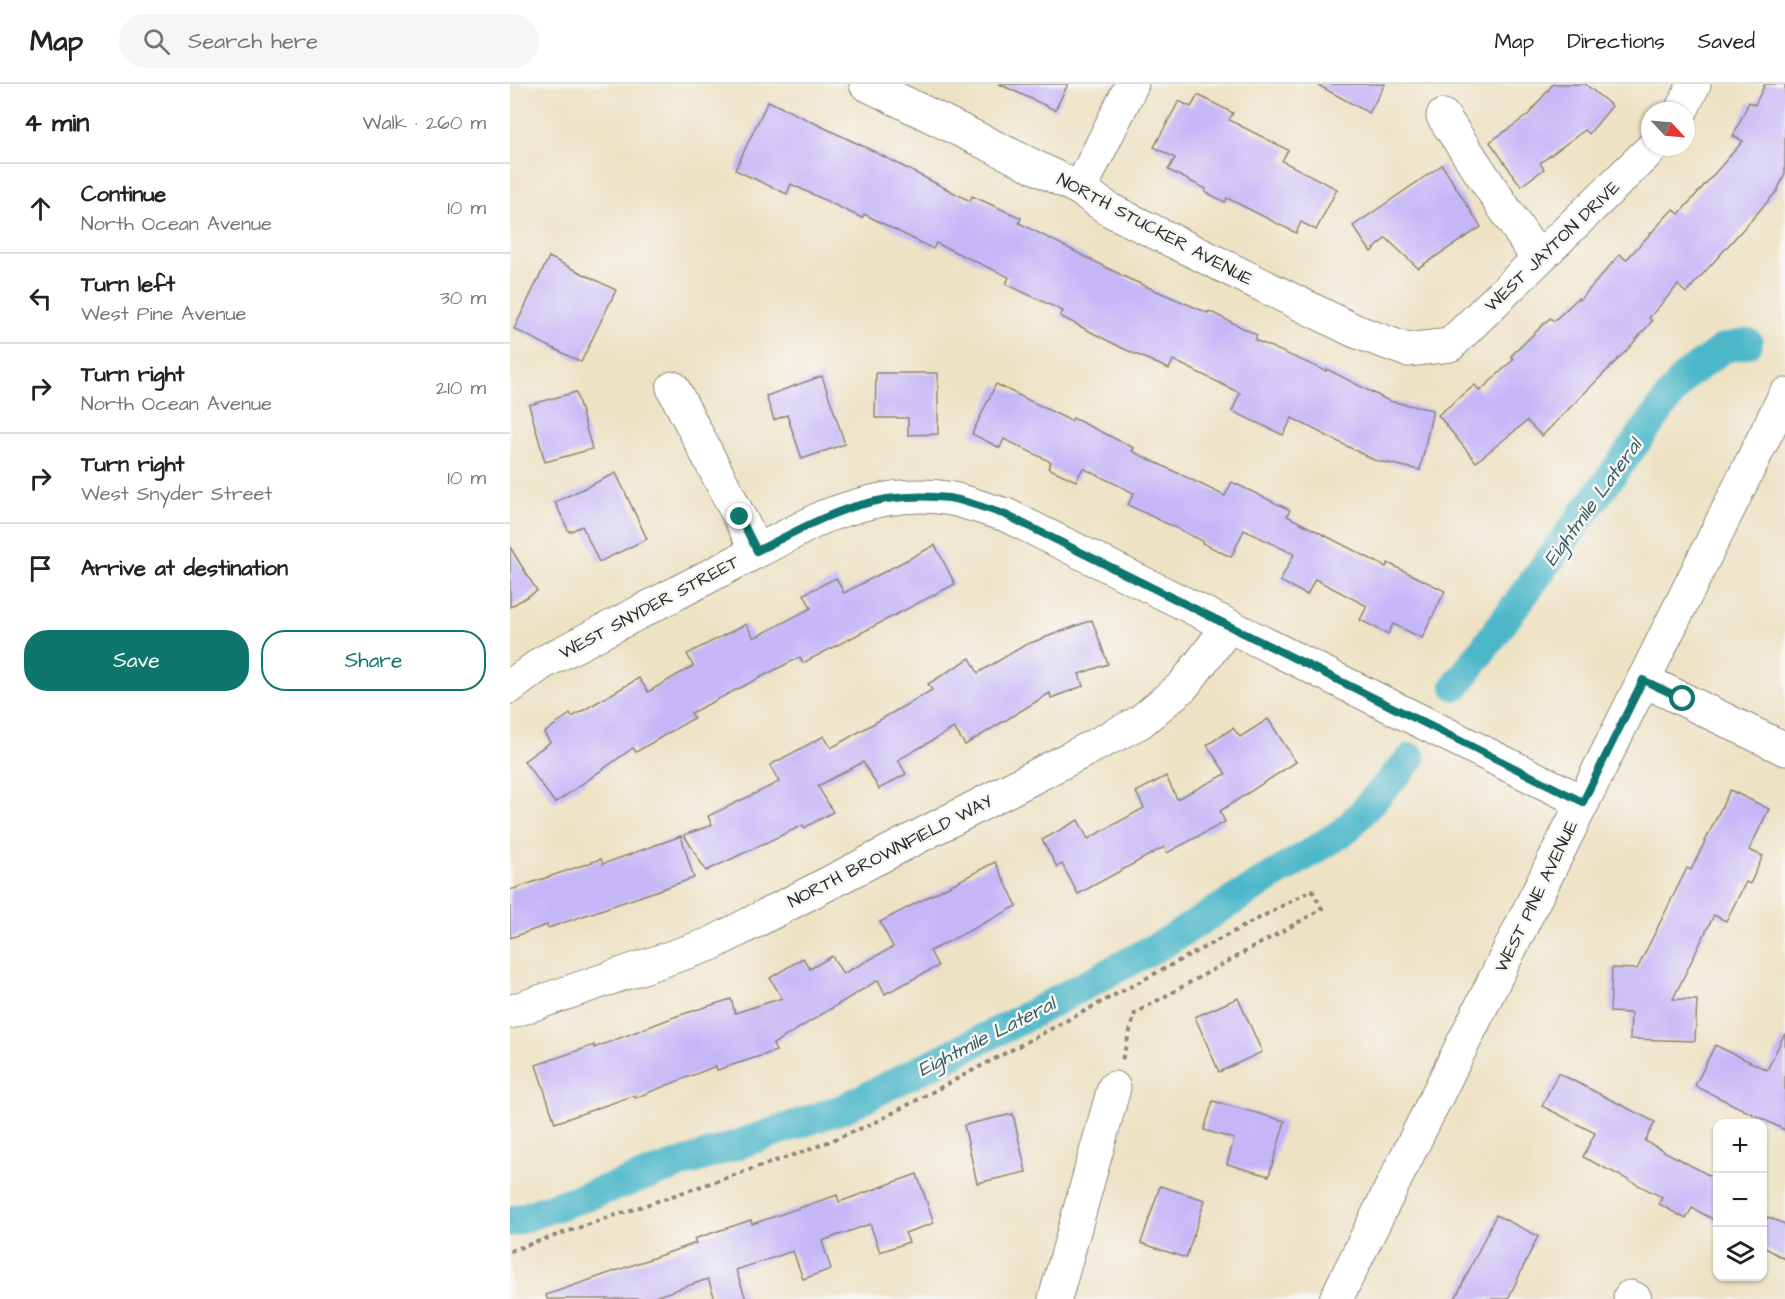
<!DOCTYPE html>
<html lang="en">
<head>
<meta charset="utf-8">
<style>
	body { margin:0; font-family:"Architects Daughter",sans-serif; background:#f6f6f6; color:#222 }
	.controls { position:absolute; right:18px; bottom:18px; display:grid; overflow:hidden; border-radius:12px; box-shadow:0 2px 4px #0004 }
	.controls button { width:54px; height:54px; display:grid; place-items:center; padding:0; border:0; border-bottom:2px solid #e0e0e0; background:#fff; color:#222; font:30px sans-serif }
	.compass { position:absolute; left:1131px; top:18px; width:54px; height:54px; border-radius:50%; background:#fff; box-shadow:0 2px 4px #0004; rotate:116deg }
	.stop { position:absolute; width:18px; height:18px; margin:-14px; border:4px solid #0f766e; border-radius:50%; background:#fff }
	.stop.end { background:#0f766e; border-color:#fff; box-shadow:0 2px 6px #0008 }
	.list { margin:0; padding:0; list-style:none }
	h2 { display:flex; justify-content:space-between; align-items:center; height:78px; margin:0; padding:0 24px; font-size:26px }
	h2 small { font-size:20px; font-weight:400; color:#767676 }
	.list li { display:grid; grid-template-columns:39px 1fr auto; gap:18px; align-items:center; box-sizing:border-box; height:90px; padding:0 24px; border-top:2px solid #e0e0e0 }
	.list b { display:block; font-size:22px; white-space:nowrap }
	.list p { margin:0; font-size:20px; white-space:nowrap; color:#767676 }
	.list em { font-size:20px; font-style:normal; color:#767676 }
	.actions { display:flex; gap:12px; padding:18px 24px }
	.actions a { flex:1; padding:14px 0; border:2px solid #0f766e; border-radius:24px; text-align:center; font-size:21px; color:#0f766e }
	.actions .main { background:#0f766e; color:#fff }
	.icon { flex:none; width:33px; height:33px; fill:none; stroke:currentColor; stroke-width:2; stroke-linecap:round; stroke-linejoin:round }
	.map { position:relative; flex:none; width:1275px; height:1215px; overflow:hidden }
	header { display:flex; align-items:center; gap:36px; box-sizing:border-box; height:84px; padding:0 30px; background:#fff; border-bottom:2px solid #e0e0e0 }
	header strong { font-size:28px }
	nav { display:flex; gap:33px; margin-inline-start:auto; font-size:21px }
	.search { width:420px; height:54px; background:#f6f6f6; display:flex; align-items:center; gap:15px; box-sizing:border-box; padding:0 21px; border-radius:33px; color:#767676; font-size:22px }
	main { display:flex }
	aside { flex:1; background:#fff }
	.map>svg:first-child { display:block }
</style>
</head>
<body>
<header>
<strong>Map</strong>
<div class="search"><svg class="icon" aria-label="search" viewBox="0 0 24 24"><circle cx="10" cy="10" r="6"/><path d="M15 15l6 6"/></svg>Search here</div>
<nav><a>Map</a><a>Directions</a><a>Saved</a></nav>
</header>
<main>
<aside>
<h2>4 min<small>Walk · 260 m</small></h2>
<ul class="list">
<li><svg class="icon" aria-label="ahead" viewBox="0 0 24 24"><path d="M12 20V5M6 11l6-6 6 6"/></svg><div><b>Continue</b><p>North Ocean Avenue</p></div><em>10 m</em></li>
<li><svg class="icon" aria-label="left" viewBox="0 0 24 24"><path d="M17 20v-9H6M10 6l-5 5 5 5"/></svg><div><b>Turn left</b><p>West Pine Avenue</p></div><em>30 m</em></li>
<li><svg class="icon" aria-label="right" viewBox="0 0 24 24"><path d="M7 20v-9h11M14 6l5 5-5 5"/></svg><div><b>Turn right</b><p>North Ocean Avenue</p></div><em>210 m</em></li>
<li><svg class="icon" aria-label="right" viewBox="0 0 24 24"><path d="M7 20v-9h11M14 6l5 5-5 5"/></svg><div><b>Turn right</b><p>West Snyder Street</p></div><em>10 m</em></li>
<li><svg class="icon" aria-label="arrive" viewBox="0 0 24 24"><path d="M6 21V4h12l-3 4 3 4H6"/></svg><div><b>Arrive at destination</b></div></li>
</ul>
<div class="actions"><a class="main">Save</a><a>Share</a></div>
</aside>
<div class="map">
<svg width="1275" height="1215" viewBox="0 0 1275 1215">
	<rect width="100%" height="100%" fill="#f6f6f2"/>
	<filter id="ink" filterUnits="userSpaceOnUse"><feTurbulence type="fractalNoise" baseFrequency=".0167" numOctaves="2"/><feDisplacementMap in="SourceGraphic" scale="12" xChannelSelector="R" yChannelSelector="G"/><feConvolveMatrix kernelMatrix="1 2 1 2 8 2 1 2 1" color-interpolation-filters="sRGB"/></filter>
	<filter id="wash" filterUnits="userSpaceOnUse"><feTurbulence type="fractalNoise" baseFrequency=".008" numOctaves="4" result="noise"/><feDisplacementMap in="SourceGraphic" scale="24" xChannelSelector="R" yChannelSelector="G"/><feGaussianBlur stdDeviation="1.35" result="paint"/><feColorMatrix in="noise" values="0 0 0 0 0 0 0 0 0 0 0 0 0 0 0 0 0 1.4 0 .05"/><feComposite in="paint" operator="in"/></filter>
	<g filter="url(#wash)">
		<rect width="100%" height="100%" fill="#eee2c4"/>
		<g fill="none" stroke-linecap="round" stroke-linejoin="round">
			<g stroke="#4cb7c9" stroke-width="30">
				<path d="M946 602 1175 292 1214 264 1238 259"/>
				<path d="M0 1138 332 1025 506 938 656 858 835 747 901 674"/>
			</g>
		</g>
		<g id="blocks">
			<g fill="#c5b6f8">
				<path d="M489 0H558L545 26Z"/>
				<path d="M806 0H875L859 29Z"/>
				<path d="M1043 0H1075L1102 22 1079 50 1075 46 1030 79 1034 85 1011 102 980 58 1018 31Z"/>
				<path d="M1255 0H1275V90L1267 107 1176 209 1168 201 1139 234 1142 237 1118 265 1032 352 1017 337 966 378 928 331 965 301 970 307 1004 275 1001 272 1040 234 1044 237 1068 214 1070 216 1110 170 1116 176 1163 125 1169 130 1233 57 1223 52 1239 18 1245 21Z"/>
				<path d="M688 11 723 29 719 36 778 66 772 77 827 105 806 146 791 138 786 149 717 114 715 118 695 108 696 105 658 86 665 74 644 63 669 17 681 23Z"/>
				<path d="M258 17 361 66 460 117 462 112 511 134 509 139 619 195 698 229 699 227 747 251 745 256 816 287 817 285 879 317 923 326 910 386 864 376 782 334 773 351 722 327 730 309 663 276 659 285 612 264 550 232 553 227 496 200 499 193 426 159 423 165 354 130 352 134 281 100 277 110 225 86Z"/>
				<path d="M932 81 971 143 908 184 876 154 861 168 843 142Z"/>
				<path d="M39 173 106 206 71 278 4 245Z"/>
				<path d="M366 289H428V350L398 351V334H365Z"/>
				<path d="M312 292 335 360 292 375 277 331 264 336 256 312Z"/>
				<path d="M486 300 561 337 563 334 624 364 622 367 715 412 722 398 780 426 777 432 876 483 878 479 935 507 912 554 883 540 878 550 850 536 857 522 805 495 797 511 770 497 784 470 734 446 721 473 692 459 693 457 618 421 624 409 573 384 566 397 538 384 541 378 494 355 490 364 462 350Z"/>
				<path d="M66 308 82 365 35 378 19 321Z"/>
				<path d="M106 389 137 455 89 478 72 442 59 448 45 418Z"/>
				<path d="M425 461 445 500 293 579 290 573 181 629 184 634 126 668 123 664 45 719 14 677 40 658 34 649 60 630 62 633 129 594 138 608 183 582 177 570 236 540 244 554 301 524 294 510 326 494 334 509Z"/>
				<path d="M0 463 27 507 0 523Z"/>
				<path d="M582 536 598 580 569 590 573 602 541 614 540 609 455 661 444 644 388 676 396 690 369 705 353 678 308 702 323 728 294 744 293 741 196 787 174 751 202 741 198 732 269 698 260 681 314 652 321 664 422 606 418 600 460 574 468 589 515 561Z"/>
				<path d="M758 635 786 678 710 727 715 738 657 769 654 763 568 810 552 780 547 783 532 756 568 736 578 755 634 724 626 708 656 692 667 715 716 690 697 661 723 644 730 653Z"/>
				<path d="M1220 706 1259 725 1239 766 1253 772 1240 800 1236 798 1216 837 1204 831 1163 915 1187 916 1185 957 1120 955 1121 929 1100 928 1102 884 1127 885 1177 784 1181 786Z"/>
				<path d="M171 752 184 794 38 844 37 841 0 854V806L91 775 93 780Z"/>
				<path d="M485 778 507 822 420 867 428 882 375 910 368 896 263 960 266 967 207 986 206 982 125 1014V1011L45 1039 26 981 84 961V964L167 932 221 915 225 929 272 914 260 894 293 874 300 885 322 872 333 890 383 863 370 838Z"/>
				<path d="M728 914 752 968 709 988 685 933Z"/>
				<path d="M1275 949V1046L1185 1002 1205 961 1257 986Z"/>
				<path d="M1048 989 1145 1038 1135 1057 1208 1096V1138L1182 1124 1176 1135 1149 1120 1152 1113 1073 1073 1085 1049 1032 1022Z"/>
				<path d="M703 1017 775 1037 759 1092 717 1080 724 1055 694 1046Z"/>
				<path d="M503 1030 516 1088 467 1099 454 1041Z"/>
				<path d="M407 1090 424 1139 395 1149 399 1158 370 1168 360 1140 312 1157 321 1185 293 1195 283 1167 226 1186 236 1215H205L198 1195 139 1215H37L36 1211 186 1159 184 1155 241 1136 242 1140 327 1111 329 1118Z"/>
				<path d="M650 1102 695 1116 676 1174 631 1159Z"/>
				<path d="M986 1131 1028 1152 998 1215H945Z"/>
				<path d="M1258 1133 1275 1140V1175L1252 1162V1145Z"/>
			</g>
		</g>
	</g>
	<g filter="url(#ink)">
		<use href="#blocks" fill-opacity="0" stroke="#8c8678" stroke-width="1.5"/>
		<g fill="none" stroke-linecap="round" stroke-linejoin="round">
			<defs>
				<g id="minor">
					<path d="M356 0 570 105 600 126 845 247 897 266 940 261 1143 63"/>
					<path d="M1171 27 1184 0"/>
					<path d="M933 32 1028 175"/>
					<path d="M570 105 622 0"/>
					<path d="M163 304 247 467"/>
					<path d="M1133 596 1275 665"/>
					<path d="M0 603 32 579 313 433C354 418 398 406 442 415 460 419 478 426 496 431L1073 718"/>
					<path d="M0 928 201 860 630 638 673 602 719 542"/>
					<path d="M1120 1213 1125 1215"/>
					<path d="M545 1215 604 1004"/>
					<path d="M826 1215 1275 311"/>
				</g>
			</defs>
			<use href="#minor" stroke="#8c8678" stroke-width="35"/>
			<path stroke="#8c8678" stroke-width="4" stroke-dasharray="4.5 4.5" stroke-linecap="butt" d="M0 1167 301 1065 364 1039 802 806 812 825 625 929 612 976"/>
			<use href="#minor" stroke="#fff" stroke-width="33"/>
		</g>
	</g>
	<g fill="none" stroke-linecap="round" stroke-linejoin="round" filter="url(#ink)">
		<path stroke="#0f766e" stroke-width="8" d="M230 433 247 467C313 433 361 405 439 414 458 417 477 425 496 431L1073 718 1133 596 1173 615"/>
	</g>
	<g text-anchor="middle" stroke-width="5" stroke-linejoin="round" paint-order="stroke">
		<g font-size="18" fill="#2b2b2b" stroke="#f6f6f2">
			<text transform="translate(645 145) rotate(28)" y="6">NORTH STUCKER AVENUE</text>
			<text transform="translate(1042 162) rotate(-44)" y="6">WEST JAYTON DRIVE</text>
			<text transform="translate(139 523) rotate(-28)" y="6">WEST SNYDER STREET</text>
			<text transform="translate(380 767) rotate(-27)" y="6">NORTH BROWNFIELD WAY</text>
			<text transform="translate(1026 812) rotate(-64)" y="6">WEST PINE AVENUE</text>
		</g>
		<g font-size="20" font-style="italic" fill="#375c62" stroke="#f6f6f2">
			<text transform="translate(1082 418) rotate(-54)" y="7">Eightmile Lateral</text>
			<text transform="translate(476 952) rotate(-27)" y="7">Eightmile Lateral</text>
		</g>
	</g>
</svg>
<div class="controls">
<button>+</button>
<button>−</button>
<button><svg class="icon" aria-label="layers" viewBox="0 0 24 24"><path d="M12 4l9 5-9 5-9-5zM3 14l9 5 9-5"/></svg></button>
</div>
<svg class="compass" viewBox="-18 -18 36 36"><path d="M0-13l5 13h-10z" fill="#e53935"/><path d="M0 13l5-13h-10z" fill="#767676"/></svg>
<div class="stop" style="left:1173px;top:615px"></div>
<div class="stop end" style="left:230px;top:433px"></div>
</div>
</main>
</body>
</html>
